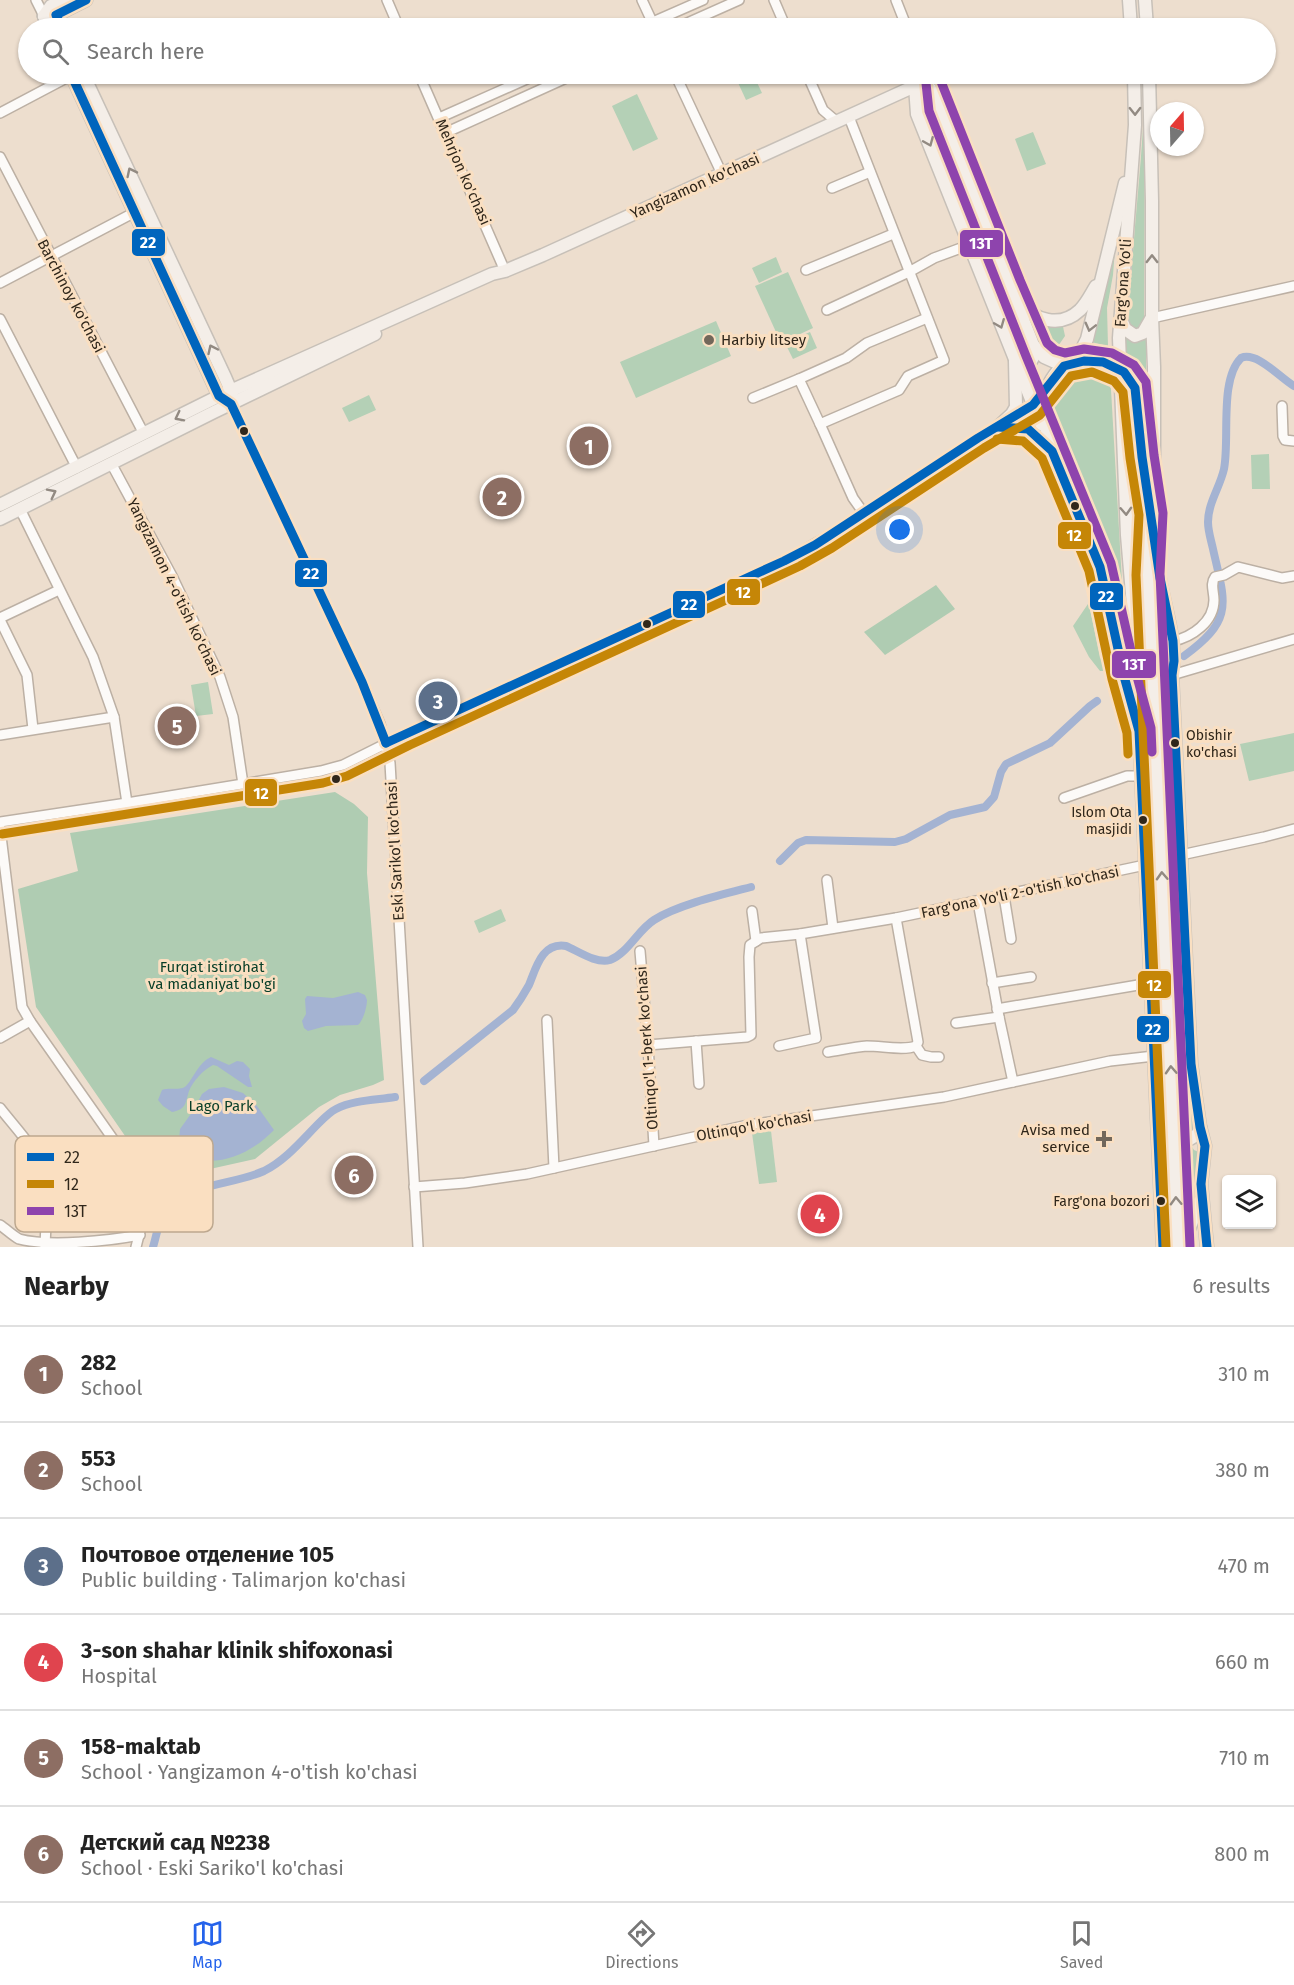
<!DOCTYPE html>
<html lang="en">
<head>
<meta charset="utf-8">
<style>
	body { margin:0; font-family:"Fira Sans",sans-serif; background:#f2f2f2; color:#222 }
	.controls { position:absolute; right:18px; bottom:18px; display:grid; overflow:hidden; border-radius:6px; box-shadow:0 2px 4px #0004 }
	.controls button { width:54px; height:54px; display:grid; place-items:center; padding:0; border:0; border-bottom:2px solid #e0e0e0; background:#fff; color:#222; font:30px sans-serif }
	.compass { position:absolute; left:1150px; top:102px; width:54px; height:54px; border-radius:50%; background:#fff; box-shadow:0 2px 4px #0004; rotate:20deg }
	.you { position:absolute; left:900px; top:530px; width:21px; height:21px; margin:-15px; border:4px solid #fff; border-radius:50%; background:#1a73e8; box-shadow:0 0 0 9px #1a73e833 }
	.badge { display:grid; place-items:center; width:39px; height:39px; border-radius:50%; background:#2563eb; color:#fff; font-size:20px; font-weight:700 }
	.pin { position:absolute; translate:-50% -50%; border:3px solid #fff; box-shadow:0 2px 6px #0006 }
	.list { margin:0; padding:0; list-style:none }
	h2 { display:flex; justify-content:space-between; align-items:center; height:78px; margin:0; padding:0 24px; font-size:26px }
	h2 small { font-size:20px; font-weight:400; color:#767676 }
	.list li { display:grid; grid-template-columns:39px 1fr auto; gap:18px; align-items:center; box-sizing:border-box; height:96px; padding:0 24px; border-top:2px solid #e0e0e0 }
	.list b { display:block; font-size:22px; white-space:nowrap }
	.list p { margin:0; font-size:20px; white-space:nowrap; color:#767676 }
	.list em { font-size:20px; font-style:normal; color:#767676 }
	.icon { flex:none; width:33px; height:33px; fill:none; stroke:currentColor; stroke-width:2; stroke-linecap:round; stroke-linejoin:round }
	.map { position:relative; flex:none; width:1294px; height:1247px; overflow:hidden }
	.search { position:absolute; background:#fff; box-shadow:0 2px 4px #0004; left:18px; right:18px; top:18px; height:66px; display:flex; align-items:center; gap:15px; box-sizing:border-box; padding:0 21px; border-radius:33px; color:#767676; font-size:22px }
	.sheet { height:654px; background:#fff }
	nav { display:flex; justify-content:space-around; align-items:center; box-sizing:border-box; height:84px; border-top:2px solid #e0e0e0; background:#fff; font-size:16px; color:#767676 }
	nav a { display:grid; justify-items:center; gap:3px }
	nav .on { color:#2563eb }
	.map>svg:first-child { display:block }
</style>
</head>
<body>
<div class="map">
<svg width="1294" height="1247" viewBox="0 0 1294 1247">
	<rect width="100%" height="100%" fill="#eddece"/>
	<g fill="#b4d0b6">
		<path d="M734 74H753L762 93 746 100Z"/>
		<path d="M637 94 658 139 633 151 612 106Z"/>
		<path d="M924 97 1033 353 1030 359 1021 357 921 114Z"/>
		<path d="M1143 128H1145L1144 320 1138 331 1130 327 1129 320C1131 256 1139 192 1143 128Z"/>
		<path d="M1033 132 1046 164 1027 171 1015 139Z"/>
		<path d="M1116 236 1113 275 1107 308 1108 346 1091 342Z"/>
		<path d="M776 257 782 272 759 283 752 268Z"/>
		<path d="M788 272 813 328 781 343 755 286Z"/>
		<path d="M1031 318 1062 322 1065 336 1052 355 1041 346Z"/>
		<path d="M716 321 731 356 636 398 620 362Z"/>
		<path d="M810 332 817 348 793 359 785 343Z"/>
		<path d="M1125 335H1146V454L1138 381 1125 363Z"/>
		<path d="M1085 369 1110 372 1123 599 1052 417C1050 393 1062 375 1085 369Z"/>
		<path d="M1124 384 1130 397 1136 474 1138 602Z"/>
		<path d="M369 395 376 410 349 422 342 408Z"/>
		<path d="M1269 454 1270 489H1252L1251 455Z"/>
		<path d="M1090 601V609L1100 658 1110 666V671H1100L1089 657 1073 626Z"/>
		<path d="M1161 655 1164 666 1184 1055 1196 1131 1187 1134 1185 1132 1177 951 1171 883 1168 779Z"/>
		<path d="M208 682 213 714 196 716 191 685Z"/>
		<path d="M1294 733V771L1249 781 1240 744Z"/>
		<path d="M501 909 506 921 479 933 474 921Z"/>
		<path d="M771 1131 777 1182 759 1184 752 1133Z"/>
		<path d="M1183 1142 1190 1144 1194 1150 1201 1153 1196 1171 1194 1202 1187 1221Z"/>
	</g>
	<g fill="#afccb2">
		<path d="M936 585 955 609 885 655 864 632Z"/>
		<path d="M335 792 354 804 368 817 367 873 384 1080 373 1085 340 1095 319 1107 255 1159 192 1173 161 1188 36 1007 18 889 78 871 70 833Z"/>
	</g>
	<g fill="#a4b3d2">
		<path d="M358 992 365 995 367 1000C367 1007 363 1021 358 1025L326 1026 308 1031 304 1028 302 1021 306 1014 305 999 307 996 333 998Z"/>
		<path d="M211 1057 229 1065 237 1061 243 1062 250 1069 249 1076 252 1087H248L217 1066 213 1065C203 1070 193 1081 189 1091 185 1103 187 1109 172 1112L163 1106 158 1100 162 1090C169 1087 181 1091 186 1086 195 1076 198 1063 211 1057Z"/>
		<path d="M224 1087 243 1093 257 1106 274 1130C251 1154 216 1170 184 1155L179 1141 180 1129 193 1111 202 1094 209 1089Z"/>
	</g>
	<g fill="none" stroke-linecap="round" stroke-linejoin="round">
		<g stroke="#a4b3d2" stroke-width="8">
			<path d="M1184 656C1235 619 1225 603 1213 549 1211 540 1208 531 1208 522 1208 503 1220 487 1224 469 1230 439 1219 380 1241 358 1257 351 1280 378 1294 386"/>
			<path d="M780 861 798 843 806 840 895 842 906 839 950 815 985 807 994 797 1001 772 1006 764 1050 743 1090 706 1097 701"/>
			<path d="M424 1081 513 1010C519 1002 524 994 529 985 536 968 542 942 566 946 578 951 596 964 610 960 628 953 638 930 654 920 677 905 724 894 751 887"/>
			<path d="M153 1247C158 1231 158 1218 170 1206 196 1182 233 1185 264 1171 286 1160 302 1140 319 1123 324 1118 330 1112 336 1109 353 1100 376 1100 395 1097"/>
		</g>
		<defs>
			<g id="minor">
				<path d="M36 0 44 16"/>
				<path d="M387 0 399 28"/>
				<path d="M642 0 655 28"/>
				<path d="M774 0 786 28"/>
				<path d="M896 0 907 28"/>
				<path d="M639 28 703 0"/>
				<path d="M676 28 739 0"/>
				<path d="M419 74 505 271"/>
				<path d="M675 74 722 174"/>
				<path d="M807 74 823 110 837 122"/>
				<path d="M913 74 915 86"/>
				<path d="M925 74 933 92"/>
				<path d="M0 113 72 75"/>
				<path d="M849 117 944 360 908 376 899 390 820 424 853 498 863 512"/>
				<path d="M439 118 538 74"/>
				<path d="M445 133 575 74"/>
				<path d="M0 157 144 434"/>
				<path d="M832 188 870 172"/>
				<path d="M806 270 893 234"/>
				<path d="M0 283 139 210"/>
				<path d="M827 310 909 272 934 258 969 245"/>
				<path d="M1152 318 1294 286"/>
				<path d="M0 319 77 468"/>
				<path d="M753 398 799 379"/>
				<path d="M231 404 362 682 380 724 390 763 418 1247"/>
				<path d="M1282 406 1283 436 1285 440 1294 441"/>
				<path d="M820 424 799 379 846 358 867 343 927 318"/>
				<path d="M111 463 172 576 220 677 233 717 243 784"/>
				<path d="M20 509 93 657 114 717 127 803"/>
				<path d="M0 618 59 590"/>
				<path d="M0 620 27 675 33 729"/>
				<path d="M1173 641C1192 637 1214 622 1214 600 1214 591 1210 584 1215 577L1224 575 1238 567 1282 578 1294 576"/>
				<path d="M1172 675 1294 639"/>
				<path d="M0 735 114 717"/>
				<path d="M1064 798 1127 776H1141"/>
				<path d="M0 822 127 803 321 771 343 765 405 734 794 556 825 538 978 438 1033 405"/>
				<path d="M0 828 22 1007 30 1021 146 1186 145 1211 136 1247"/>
				<path d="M1181 855 1264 837 1294 829"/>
				<path d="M827 880 833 928"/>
				<path d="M1004 896 1011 939"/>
				<path d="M978 902 999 1017 1013 1082"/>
				<path d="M752 911 756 941"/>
				<path d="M640 951 648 1045 654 1146"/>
				<path d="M992 983 1031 977"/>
				<path d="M997 1009 1150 983"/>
				<path d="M547 1020 554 1168"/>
				<path d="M956 1023 999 1017"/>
				<path d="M0 1038 30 1021"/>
				<path d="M696 1041 699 1084"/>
				<path d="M648 1045 747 1037 751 1035 749 957 750 945 761 938 800 934 896 918 1145 865"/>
				<path d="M779 1046 816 1038 800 934"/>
				<path d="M916 1046 922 1055 931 1057H939"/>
				<path d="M828 1052C841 1050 854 1047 867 1046 882 1046 904 1051 916 1046L918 1042 896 918"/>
				<path d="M0 1108C13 1125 45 1159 48 1179L45 1246"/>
				<path d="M414 1187 465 1183 527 1174 748 1125 944 1097 1110 1061 1154 1056"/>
				<path d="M0 1225C6 1229 12 1235 19 1239 49 1247 108 1241 140 1235"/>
			</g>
			<g id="major">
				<path d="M1129 0 1131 28"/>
				<path d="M1145 0 1147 28"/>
				<path d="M52 8 62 28"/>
				<path d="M44 16 56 15 86 0"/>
				<path d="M44 16 51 6 64 0"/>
				<path d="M44 16 49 28"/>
				<path d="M71 74 219 396 225 400"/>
				<path d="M83 74 225 377 231 391V397"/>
				<path d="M1134 74 1135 125 1119 338 1127 535 1134 618 1163 1247"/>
				<path d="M1149 74 1152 201V318L1154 367V457L1148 574 1178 1247"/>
				<path d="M915 86 917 114 1041 424"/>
				<path d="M1018 302C1034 320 1060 329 1080 310 1087 303 1091 294 1096 286"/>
				<path d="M1121 319 1125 329 1135 336 1143 333 1151 319"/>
				<path d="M1073 362 1080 353 1087 339 1125 183"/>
				<path d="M998 427 1012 414 1016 407 1015 361 1024 364 1031 361 1035 354 1033 345"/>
				<path d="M998 427 1028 429 1051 450"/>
				<path d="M1050 446 1100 567 1133 709"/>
				<path d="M1052 451C1048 434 1040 414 1045 396 1047 386 1055 371 1064 366 1085 353 1123 362 1134 385 1138 395 1137 410 1138 421 1141 444 1143 467 1147 490"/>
				<path d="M0 505 219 396 492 274 505 271 543 255 915 86 924 87 933 92 1033 345 1044 357 1064 366"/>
				<path d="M0 519 214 412 375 334"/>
				<path d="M1155 543C1157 556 1158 568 1160 581 1166 612 1177 643 1172 675L1191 1064 1200 1127 1205 1146 1201 1184 1207 1247"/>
				<path d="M1109 584 1123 609 1151 630 1160 639 1165 649 1169 663"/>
				<path d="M1173 1129 1183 1138 1190 1139 1198 1134 1200 1127"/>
				<path d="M1182 1247 1200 1201"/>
			</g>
		</defs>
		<use href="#minor" stroke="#bcb0a4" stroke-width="12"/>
		<use href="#major" stroke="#c7c0b8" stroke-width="15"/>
		<use href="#minor" stroke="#fcfaf8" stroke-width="9"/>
		<use href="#major" stroke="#f4eee8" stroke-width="12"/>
		<defs>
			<g id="bus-1">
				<path d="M62 28 56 15 86 0"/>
				<path d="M71 74 219 396 231 404 362 682 386 743"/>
				<path d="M998 427 1028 429 1052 451 1100 567 1124 676 1139 731 1163 1247"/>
				<path d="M386 743 784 561 815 545 978 438 1033 405 1064 366 1084 361 1103 362 1124 372 1135 388 1142 457 1160 578 1173 641 1174 661 1172 675 1191 1064 1200 1127 1205 1146 1201 1184 1207 1247"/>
			</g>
			<g id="bus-2">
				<path d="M997 439 1023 441 1042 458 1089 571 1112 679 1127 733 1128 754"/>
				<path d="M2 834 323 783 347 776 410 745 800 566 832 548 984 448 1040 415 1071 376 1092 372 1114 381 1123 392 1130 458 1139 515 1136 575 1166 1247"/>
			</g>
			<g id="bus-3">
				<path d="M925 74 929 111 1026 356 1111 563 1136 673 1151 728 1152 752"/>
				<path d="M938 74 1020 280 1047 343 1055 350 1065 353 1084 349 1112 353 1134 365 1146 382 1154 455 1163 513 1160 574 1190 1246"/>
			</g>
		</defs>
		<use href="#bus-1" stroke="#fadfc1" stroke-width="14"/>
		<use href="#bus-2" stroke="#fadfc1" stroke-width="14"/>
		<use href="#bus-3" stroke="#fadfc1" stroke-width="14"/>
		<use href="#bus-1" stroke="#0065bd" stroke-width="9"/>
		<use href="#bus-2" stroke="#c58607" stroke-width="9"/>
		<use href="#bus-3" stroke="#8e44ad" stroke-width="9"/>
	</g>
	<defs><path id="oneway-chevron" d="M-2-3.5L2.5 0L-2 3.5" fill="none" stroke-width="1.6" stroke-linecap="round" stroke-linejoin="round" transform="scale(1.5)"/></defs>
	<g stroke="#928a82">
		<use href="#oneway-chevron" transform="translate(1135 111) rotate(89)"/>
		<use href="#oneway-chevron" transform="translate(929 142) rotate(67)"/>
		<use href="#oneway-chevron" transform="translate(131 172) rotate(-116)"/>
		<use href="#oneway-chevron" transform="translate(1152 259) rotate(-90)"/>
		<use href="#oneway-chevron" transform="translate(1000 324) rotate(68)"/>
		<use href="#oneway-chevron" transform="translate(1090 327) rotate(104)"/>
		<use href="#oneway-chevron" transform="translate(212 349) rotate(-115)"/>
		<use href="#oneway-chevron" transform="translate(179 417) rotate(153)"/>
		<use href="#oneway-chevron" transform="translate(52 493) rotate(-27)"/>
		<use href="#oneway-chevron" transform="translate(1126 511) rotate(87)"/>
		<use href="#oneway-chevron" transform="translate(1162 876) rotate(-93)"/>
		<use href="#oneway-chevron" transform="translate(1171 1070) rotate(-93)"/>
		<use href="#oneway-chevron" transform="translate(1176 1201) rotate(-92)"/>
	</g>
	<g fill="#72675a" stroke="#fadfc1" stroke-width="2">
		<circle cx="709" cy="340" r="6"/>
		<path d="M1101 1130h6v6h6v6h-6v6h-6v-6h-6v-6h6z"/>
	</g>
	<g fill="#30271b" stroke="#fadfc1" stroke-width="2">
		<circle cx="244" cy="431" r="5"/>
		<circle cx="1075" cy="506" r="5"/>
		<circle cx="647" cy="624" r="5"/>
		<circle cx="1175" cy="743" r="5"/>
		<circle cx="336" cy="779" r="5"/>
		<circle cx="1143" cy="820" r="5"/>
		<circle cx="1161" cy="1201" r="5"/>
	</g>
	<g text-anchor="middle" stroke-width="6" stroke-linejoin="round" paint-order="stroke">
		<g font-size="14" fill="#30271b" stroke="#fadfc1" text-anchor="end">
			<text x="1186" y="740" text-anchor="start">Obishir<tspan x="1186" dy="17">ko'chasi</tspan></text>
			<text x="1132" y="817">Islom Ota<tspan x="1132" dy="17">masjidi</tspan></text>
			<text x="1150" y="1206">Farg'ona bozori</text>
		</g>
		<g font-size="15" fill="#30271b" stroke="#fadfc1">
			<text transform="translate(463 172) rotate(66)" y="5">Mehrjon ko'chasi</text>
			<text transform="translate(695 186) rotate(-24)" y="5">Yangizamon ko'chasi</text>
			<text transform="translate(1123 283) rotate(-86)" y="5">Farg'ona Yo'li</text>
			<text transform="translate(71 296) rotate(62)" y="5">Barchinoy ko'chasi</text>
			<text transform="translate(174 587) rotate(64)" y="5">Yangizamon 4-o'tish ko'chasi</text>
			<text transform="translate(395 851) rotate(-93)" y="5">Eski Sariko'l ko'chasi</text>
			<text transform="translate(1020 892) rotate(-12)" y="5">Farg'ona Yo'li 2-o'tish ko'chasi</text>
			<text transform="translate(647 1048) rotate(-94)" y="5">Oltinqo'l 1-berk ko'chasi</text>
			<text transform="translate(754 1126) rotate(-10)" y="5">Oltinqo'l ko'chasi</text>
		</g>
		<g font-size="15" fill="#30271b" stroke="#fadfc1" text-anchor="start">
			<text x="721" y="345">Harbiy litsey</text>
			<text x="1090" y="1135" text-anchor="end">Avisa med<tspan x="1090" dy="17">service</tspan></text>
		</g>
		<g font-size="15" fill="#073e28" stroke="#fadfc1">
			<text x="212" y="972">Furqat istirohat<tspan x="212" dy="17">va madaniyat bo'gi</tspan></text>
			<text x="221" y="1111">Lago Park</text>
		</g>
	</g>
	<rect x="15" y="1136" width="198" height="96" rx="9" fill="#fadfc1" stroke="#bda88f" stroke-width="1.5"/>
	<rect x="27" y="1153" width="27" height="8" fill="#0065bd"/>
	<rect x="27" y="1180" width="27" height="8" fill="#c58607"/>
	<rect x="27" y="1207" width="27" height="8" fill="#8e44ad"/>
	<g font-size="16" fill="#30271b">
		<text x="64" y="1163">22</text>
		<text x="64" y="1190">12</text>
		<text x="64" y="1217">13Т</text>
	</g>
	<g stroke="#fadfc1" stroke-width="2">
		<rect x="131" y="228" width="35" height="29" rx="6" fill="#0065bd"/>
		<rect x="959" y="229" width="45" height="29" rx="6" fill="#8e44ad"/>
		<rect x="1057" y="521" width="35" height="29" rx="6" fill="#c58607"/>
		<rect x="294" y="559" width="34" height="29" rx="6" fill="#0065bd"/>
		<rect x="726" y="578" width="35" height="28" rx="6" fill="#c58607"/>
		<rect x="1089" y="582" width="35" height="29" rx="6" fill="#0065bd"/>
		<rect x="672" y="590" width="34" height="29" rx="6" fill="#0065bd"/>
		<rect x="1111" y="650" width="46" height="29" rx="6" fill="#8e44ad"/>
		<rect x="244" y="778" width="34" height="29" rx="6" fill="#c58607"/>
		<rect x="1137" y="970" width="35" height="29" rx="6" fill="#c58607"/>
		<rect x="1136" y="1015" width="34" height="28" rx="6" fill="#0065bd"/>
	</g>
	<g font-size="16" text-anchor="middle" font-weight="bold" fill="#fff">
		<text x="148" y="248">22</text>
		<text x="981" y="249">13Т</text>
		<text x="1074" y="541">12</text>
		<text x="311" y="579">22</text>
		<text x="743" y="598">12</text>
		<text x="1106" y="602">22</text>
		<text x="689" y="610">22</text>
		<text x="1134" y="670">13Т</text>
		<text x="261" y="799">12</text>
		<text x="1154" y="991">12</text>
		<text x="1153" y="1035">22</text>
	</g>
</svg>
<div class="controls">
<button><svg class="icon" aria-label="layers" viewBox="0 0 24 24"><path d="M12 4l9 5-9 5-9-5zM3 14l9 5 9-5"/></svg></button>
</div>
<svg class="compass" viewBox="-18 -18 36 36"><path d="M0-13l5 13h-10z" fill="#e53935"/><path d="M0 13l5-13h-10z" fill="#767676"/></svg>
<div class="you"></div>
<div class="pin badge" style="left:589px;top:446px;background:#8d6e63">1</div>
<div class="pin badge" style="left:502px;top:497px;background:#8d6e63">2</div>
<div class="pin badge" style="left:438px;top:701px;background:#5c6f8a">3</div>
<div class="pin badge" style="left:820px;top:1214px;background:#e0444e">4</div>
<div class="pin badge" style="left:177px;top:726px;background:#8d6e63">5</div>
<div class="pin badge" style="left:354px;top:1175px;background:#8d6e63">6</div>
<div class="search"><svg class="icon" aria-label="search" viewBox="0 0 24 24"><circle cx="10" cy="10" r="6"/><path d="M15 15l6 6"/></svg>Search here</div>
</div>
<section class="sheet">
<h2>Nearby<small>6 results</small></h2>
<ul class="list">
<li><span class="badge" style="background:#8d6e63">1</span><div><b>282</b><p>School</p></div><em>310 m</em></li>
<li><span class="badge" style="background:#8d6e63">2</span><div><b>553</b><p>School</p></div><em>380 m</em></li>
<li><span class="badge" style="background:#5c6f8a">3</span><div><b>Почтовое отделение 105</b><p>Public building · Talimarjon ko'chasi</p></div><em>470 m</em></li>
<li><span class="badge" style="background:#e0444e">4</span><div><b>3-son shahar klinik shifoxonasi</b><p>Hospital</p></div><em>660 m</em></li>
<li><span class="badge" style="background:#8d6e63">5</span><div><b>158-maktab</b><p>School · Yangizamon 4-o'tish ko'chasi</p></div><em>710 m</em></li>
<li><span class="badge" style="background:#8d6e63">6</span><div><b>Детский сад №238</b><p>School · Eski Sariko'l ko'chasi</p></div><em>800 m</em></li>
</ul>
</section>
<nav>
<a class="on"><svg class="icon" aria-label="map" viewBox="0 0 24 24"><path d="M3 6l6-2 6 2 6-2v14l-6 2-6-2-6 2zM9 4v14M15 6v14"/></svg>Map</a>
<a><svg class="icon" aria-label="directions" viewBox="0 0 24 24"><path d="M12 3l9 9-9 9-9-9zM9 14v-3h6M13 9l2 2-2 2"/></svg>Directions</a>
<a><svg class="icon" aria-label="saved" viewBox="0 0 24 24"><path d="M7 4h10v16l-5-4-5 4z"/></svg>Saved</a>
</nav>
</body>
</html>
